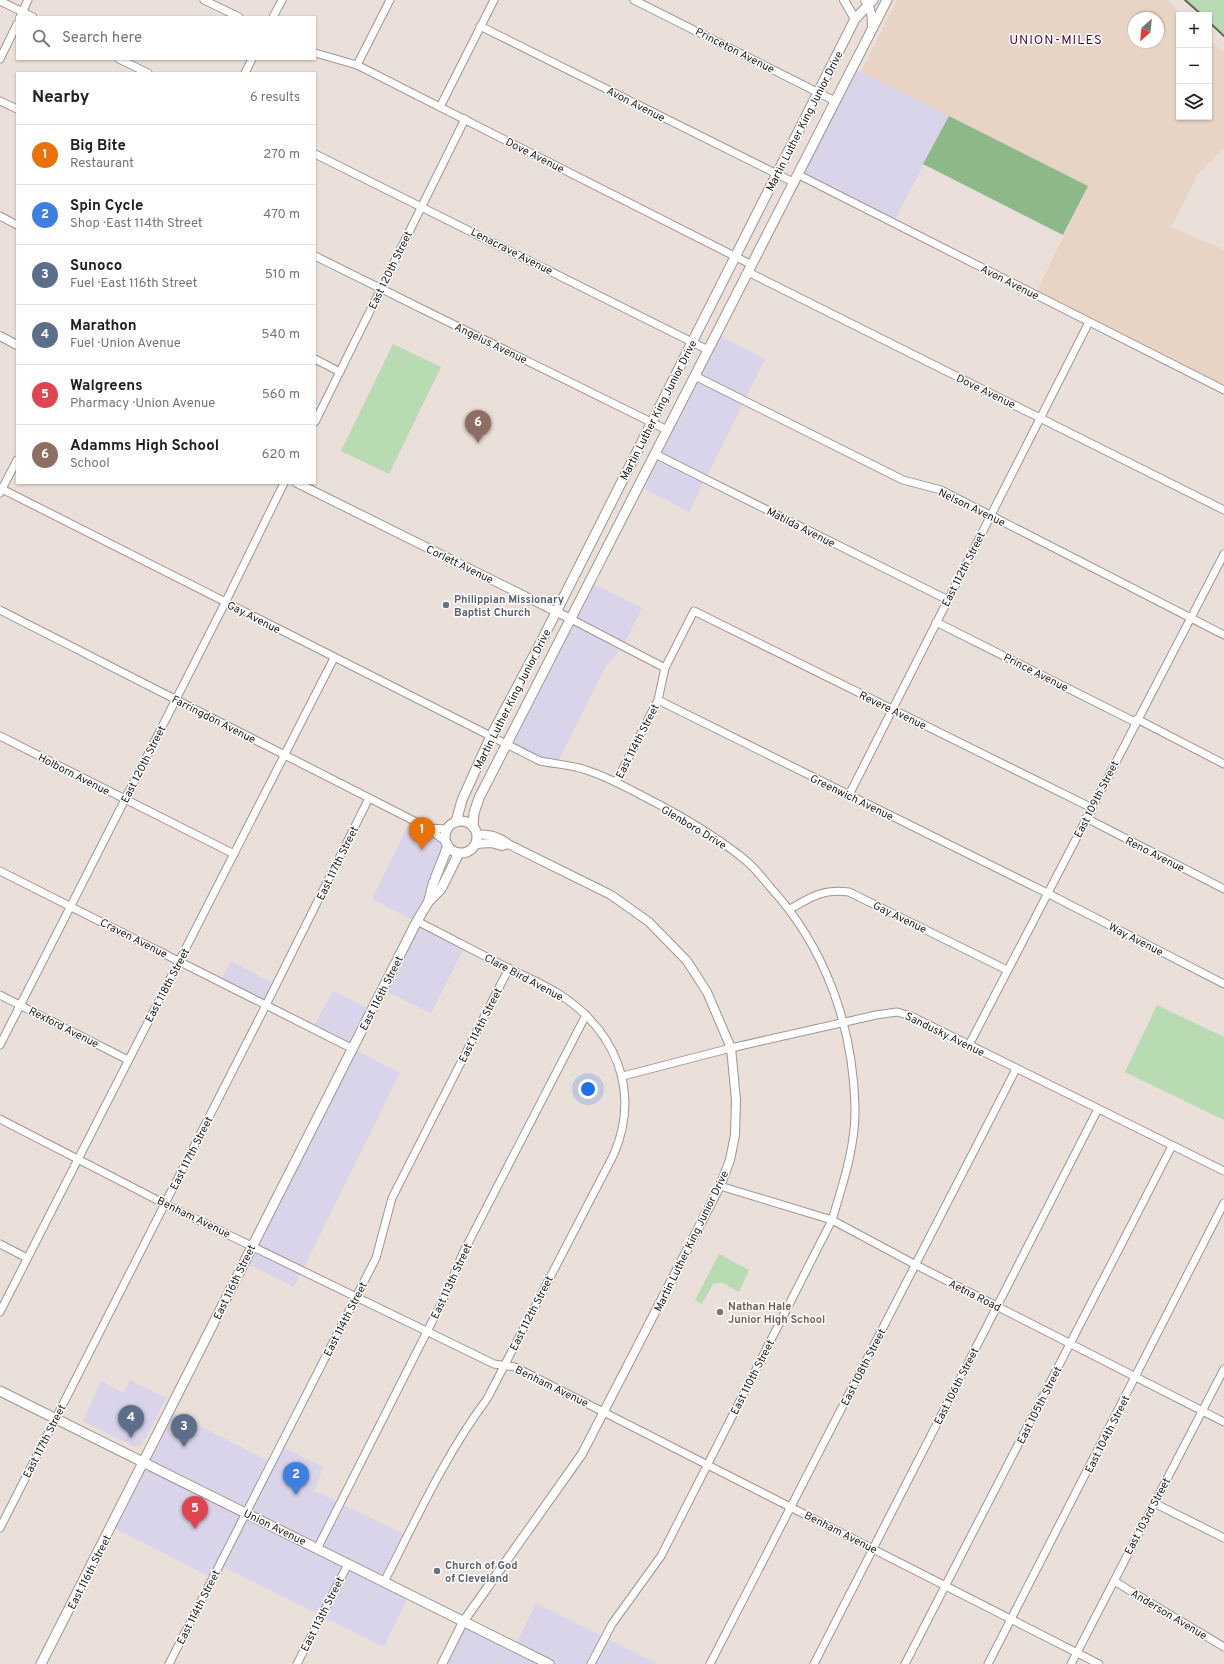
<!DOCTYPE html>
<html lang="en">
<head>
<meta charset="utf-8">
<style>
	body { margin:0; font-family:Overpass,sans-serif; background:#f2f2f2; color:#202124 }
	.controls { position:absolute; right:12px; top:12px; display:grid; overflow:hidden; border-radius:0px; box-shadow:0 1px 3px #0004 }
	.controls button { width:36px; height:36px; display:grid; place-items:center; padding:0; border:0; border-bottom:1px solid #e0e0e0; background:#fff; color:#202124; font:20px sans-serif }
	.compass { position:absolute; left:1128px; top:12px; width:36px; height:36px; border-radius:50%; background:#fff; box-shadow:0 1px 3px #0004; rotate:207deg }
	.you { position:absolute; left:588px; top:1089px; width:14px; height:14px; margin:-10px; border:3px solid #fff; border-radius:50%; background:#1a73e8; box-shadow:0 0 0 6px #1a73e833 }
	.badge { display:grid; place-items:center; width:26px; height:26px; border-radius:50%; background:#2563eb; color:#fff; font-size:13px; font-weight:700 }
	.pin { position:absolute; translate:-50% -33px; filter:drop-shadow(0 1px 2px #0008) }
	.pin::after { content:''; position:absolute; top:21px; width:14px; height:12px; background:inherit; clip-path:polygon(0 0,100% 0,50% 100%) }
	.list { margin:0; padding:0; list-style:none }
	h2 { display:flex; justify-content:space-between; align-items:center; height:52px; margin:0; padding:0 16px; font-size:17px }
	h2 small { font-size:13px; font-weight:400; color:#757577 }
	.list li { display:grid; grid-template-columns:26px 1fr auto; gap:12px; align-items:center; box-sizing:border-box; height:60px; padding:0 16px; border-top:1px solid #e0e0e0 }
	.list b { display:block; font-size:15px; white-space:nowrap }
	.list p { margin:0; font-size:13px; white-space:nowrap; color:#757577 }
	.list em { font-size:13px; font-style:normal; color:#757577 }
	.icon { flex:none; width:22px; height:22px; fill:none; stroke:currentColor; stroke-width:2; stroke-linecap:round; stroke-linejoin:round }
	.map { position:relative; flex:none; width:1224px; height:1664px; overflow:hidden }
	.search { position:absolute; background:#fff; box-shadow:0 1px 3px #0004; left:16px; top:16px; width:300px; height:44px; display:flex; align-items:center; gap:10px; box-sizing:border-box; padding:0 14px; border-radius:0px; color:#757577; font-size:15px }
	.panel { position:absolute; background:#fff; box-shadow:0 1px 3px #0004; left:16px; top:72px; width:300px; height:412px; border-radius:0px }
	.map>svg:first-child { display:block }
</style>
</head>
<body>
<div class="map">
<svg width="1224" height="1664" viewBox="0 0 1224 1664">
	<rect width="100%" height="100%" fill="#eadfd9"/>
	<g fill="#dad4ea">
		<path d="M852 68 949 116 893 223 797 174Z"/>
		<path d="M716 334 765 359 689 512 639 486Z"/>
		<path d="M590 582 642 608 623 646 606 666 557 764 508 745Z"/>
		<path d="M411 819 445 841 417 921 465 946 431 1013 383 990 417 922 372 899Z"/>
		<path d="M231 961 276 985 266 1005 220 982Z"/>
		<path d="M333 991 372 1010 353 1049 400 1073 294 1287 244 1262 353 1049 312 1029Z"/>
		<path d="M130 1380 166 1398 145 1440 143 1439 140 1446 135 1447 83 1421 101 1381 123 1393Z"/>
		<path d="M170 1411 271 1462 280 1446 323 1467 315 1491 408 1536 385 1582 409 1595 384 1647 220 1565 213 1578 112 1527Z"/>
		<path d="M536 1603 658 1664H442L463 1622 515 1647Z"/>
	</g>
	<path fill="#e8d4c5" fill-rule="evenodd" d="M897 0H1167L1183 15H1179V117H1209V39L1224 53V147L1198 174 1171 227 1224 250V390L1035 295 1088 186 861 72ZM1134 18H1158V42H1134Z"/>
	<g fill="#b8dbb4">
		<path d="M1185 0H1224V36L1209 22V15H1202Z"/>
		<path d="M393 344 441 367 389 474 341 451Z"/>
		<path d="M1157 1005 1224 1037V1120L1125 1072Z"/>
		<path d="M719 1254 749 1270 739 1292 721 1282 713 1284 702 1304 695 1300Z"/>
	</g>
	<path fill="#8db889" d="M949 116 1088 186 1063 235 923 164Z"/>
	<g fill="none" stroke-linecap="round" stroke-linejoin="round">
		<defs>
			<g id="minor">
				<path d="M204 0 239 17"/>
				<path d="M634 0 835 101"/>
				<path d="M0 1 33 17"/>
				<path d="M20 17 28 0"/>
				<path d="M273 17 282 0"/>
				<path d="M480 26 793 182"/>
				<path d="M315 53 357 65 752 265"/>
				<path d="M0 59 17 24"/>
				<path d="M119 59 148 73"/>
				<path d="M357 65 390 0"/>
				<path d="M245 73 252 59"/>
				<path d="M0 101 17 109"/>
				<path d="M440 107 494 0"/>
				<path d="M315 154 708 350"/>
				<path d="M797 174 1224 390"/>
				<path d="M0 216 17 225"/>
				<path d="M315 256 667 430"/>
				<path d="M748 272 1224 510"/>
				<path d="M315 359 340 372"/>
				<path d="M695 376 903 480 941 490 1224 635"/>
				<path d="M315 422 465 119"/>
				<path d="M655 454 948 600"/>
				<path d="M0 488 540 761C555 764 572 765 586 770 612 778 636 793 660 805 690 821 718 838 744 859 754 867 762 877 770 887 825 947 853 1025 855 1107 856 1145 843 1184 832 1220L661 1556 612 1624 591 1664"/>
				<path d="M0 493 17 460"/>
				<path d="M0 610 428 828 445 841"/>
				<path d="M571 619 665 668"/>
				<path d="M936 622 1135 722"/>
				<path d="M658 700 1047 893 1224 984"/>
				<path d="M1137 719 1224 764"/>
				<path d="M0 736 234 854"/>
				<path d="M616 782 658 700 665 668 694 611 1092 808"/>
				<path d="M849 795 1089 322"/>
				<path d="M1086 818 1224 889"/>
				<path d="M428 828 447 829"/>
				<path d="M0 871 353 1049"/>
				<path d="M790 909C813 896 823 889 849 892L1007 970"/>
				<path d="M0 995 128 1060"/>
				<path d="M0 1045 225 603 284 483"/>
				<path d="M969 1045 1224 554"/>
				<path d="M623 1076 731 1048 876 1015 897 1012 911 1016 1224 1171"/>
				<path d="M0 1119 165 1204 494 1364 515 1367 1099 1664"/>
				<path d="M720 1186 832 1220 916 1265 1224 1422"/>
				<path d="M0 1244 27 1258"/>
				<path d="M0 1312 334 658"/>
				<path d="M1154 1503 1224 1538"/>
				<path d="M0 1528 266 1005 369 798"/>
				<path d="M317 1549 442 1302 463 1253 586 1015"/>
				<path d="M1114 1581 1224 1647"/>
				<path d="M384 1582C416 1520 445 1455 487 1399L614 1154C641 1090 615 1030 559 994 542 983 522 975 504 966 475 951 446 936 417 921"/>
				<path d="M169 1664 376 1258 392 1198 509 968"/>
				<path d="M297 1664 348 1564"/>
				<path d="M710 1664 1016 1069"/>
				<path d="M814 1664 1098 1109"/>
				<path d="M905 1664 1172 1146"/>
				<path d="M988 1664 1224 1203"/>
				<path d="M1071 1664 1224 1369"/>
			</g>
			<g id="tertiary">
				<path d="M844 0 855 19"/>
				<path d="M865 0C872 8 872 19 872 29"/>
				<path d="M0 336 17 345"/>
				<path d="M297 483 571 619"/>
				<path d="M476 844 491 843 502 846 508 844"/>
				<path d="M442 1664 463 1622 582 1454 720 1186 730 1160 735 1135 736 1100 731 1048 707 992 687 961 649 922 611 895 508 844C500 837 487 833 477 835"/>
			</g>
			<g id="secondary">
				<circle cx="461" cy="837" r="16"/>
				<path d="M456 822 462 800 491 736 542 640 855 19 873 0"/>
				<path d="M473 827 474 813 479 798 887 0"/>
				<path d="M429 900 433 884 448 846"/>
				<path d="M0 1391 549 1664"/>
				<path d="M41 1664 417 921 429 901 441 889 459 853"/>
			</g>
		</defs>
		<use href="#minor" stroke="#a0958f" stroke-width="9"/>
		<use href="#tertiary" stroke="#a0958f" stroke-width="10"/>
		<use href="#secondary" stroke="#a0958f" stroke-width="11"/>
		<use href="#minor" stroke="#fff" stroke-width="7"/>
		<use href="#tertiary" stroke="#fff" stroke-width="8"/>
		<use href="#secondary" stroke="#fff" stroke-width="9"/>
		<g stroke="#66605d" stroke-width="2">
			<path d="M1185 0 1202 15"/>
			<path d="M1209 22 1224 36"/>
		</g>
	</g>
	<g fill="#6b7280" stroke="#fff" stroke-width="1.5">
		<circle cx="446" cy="605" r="4"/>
		<circle cx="437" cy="1571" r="4"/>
	</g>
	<circle fill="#8d6e63" stroke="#fff" stroke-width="1.5" cx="720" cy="1312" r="4"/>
	<g text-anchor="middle" stroke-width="3" stroke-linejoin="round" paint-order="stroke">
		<g font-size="11" fill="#262220" stroke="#fff">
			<text transform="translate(735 50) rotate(27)" y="4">Princeton Avenue</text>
			<text transform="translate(636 104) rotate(27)" y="4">Avon Avenue</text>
			<text transform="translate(804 121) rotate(-63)" y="4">Martin Luther King Junior Drive</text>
			<text transform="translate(535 155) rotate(27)" y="4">Dove Avenue</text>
			<text transform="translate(512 251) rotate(27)" y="4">Lenacrave Avenue</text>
			<text transform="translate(390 270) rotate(-64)" y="4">East 120th Street</text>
			<text transform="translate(1010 282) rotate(27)" y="4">Avon Avenue</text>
			<text transform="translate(491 343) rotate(26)" y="4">Angelus Avenue</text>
			<text transform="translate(986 391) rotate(26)" y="4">Dove Avenue</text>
			<text transform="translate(658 410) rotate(-63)" y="4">Martin Luther King Junior Drive</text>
			<text transform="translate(972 507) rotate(26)" y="4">Nelson Avenue</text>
			<text transform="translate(801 527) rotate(27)" y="4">Matilda Avenue</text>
			<text transform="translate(460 564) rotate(26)" y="4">Corlett Avenue</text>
			<text transform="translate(963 569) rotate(-63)" y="4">East 112th Street</text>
			<text transform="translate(254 617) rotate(27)" y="4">Gay Avenue</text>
			<text transform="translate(1036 672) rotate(27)" y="4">Prince Avenue</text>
			<text transform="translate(512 699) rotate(-63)" y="4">Martin Luther King Junior Drive</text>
			<text transform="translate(893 710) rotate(26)" y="4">Revere Avenue</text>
			<text transform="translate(214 719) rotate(27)" y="4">Farringdon Avenue</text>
			<text transform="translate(637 741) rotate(-63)" y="4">East 114th Street</text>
			<text transform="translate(143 764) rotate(-63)" y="4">East 120th Street</text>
			<text transform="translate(74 774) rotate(27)" y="4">Holborn Avenue</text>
			<text transform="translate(852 797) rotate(26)" y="4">Greenwich Avenue</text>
			<text transform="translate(1096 799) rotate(-63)" y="4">East 109th Street</text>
			<text transform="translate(694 827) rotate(31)" y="4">Glenboro Drive</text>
			<text transform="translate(1155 854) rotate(27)" y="4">Reno Avenue</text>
			<text transform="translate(337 863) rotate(-64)" y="4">East 117th Street</text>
			<text transform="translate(900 917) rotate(26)" y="4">Gay Avenue</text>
			<text transform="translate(134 938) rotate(27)" y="4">Craven Avenue</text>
			<text transform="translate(1136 939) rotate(27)" y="4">Way Avenue</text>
			<text transform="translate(524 977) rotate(28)" y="4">Clare Bird Avenue</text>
			<text transform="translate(167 985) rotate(-62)" y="4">East 118th Street</text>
			<text transform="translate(381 993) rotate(-63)" y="4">East 116th Street</text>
			<text transform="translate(480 1025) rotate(-63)" y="4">East 114th Street</text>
			<text transform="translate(64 1027) rotate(27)" y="4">Rexford Avenue</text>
			<text transform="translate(945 1034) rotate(26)" y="4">Sandusky Avenue</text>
			<text transform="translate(191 1153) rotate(-63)" y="4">East 117th Street</text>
			<text transform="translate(194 1217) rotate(26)" y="4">Benham Avenue</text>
			<text transform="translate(691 1241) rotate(-64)" y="4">Martin Luther King Junior Drive</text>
			<text transform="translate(451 1281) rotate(-65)" y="4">East 113th Street</text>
			<text transform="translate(234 1282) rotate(-64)" y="4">East 116th Street</text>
			<text transform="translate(975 1295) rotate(27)" y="4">Aetna Road</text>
			<text transform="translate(531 1313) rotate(-63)" y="4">East 112th Street</text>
			<text transform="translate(345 1319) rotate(-63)" y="4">East 114th Street</text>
			<text transform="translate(863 1367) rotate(-63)" y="4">East 108th Street</text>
			<text transform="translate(752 1377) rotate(-63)" y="4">East 110th Street</text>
			<text transform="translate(552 1386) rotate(26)" y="4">Benham Avenue</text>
			<text transform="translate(956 1386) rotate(-63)" y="4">East 106th Street</text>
			<text transform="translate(1039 1405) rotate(-63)" y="4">East 105th Street</text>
			<text transform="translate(1107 1434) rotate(-63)" y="4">East 104th Street</text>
			<text transform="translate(44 1441) rotate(-63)" y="4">East 117th Street</text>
			<text transform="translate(1147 1516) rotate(-62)" y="4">East 103rd Street</text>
			<text transform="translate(275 1527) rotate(26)" y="4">Union Avenue</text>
			<text transform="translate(841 1532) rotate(27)" y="4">Benham Avenue</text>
			<text transform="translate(89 1572) rotate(-63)" y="4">East 116th Street</text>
			<text transform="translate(198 1607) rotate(-63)" y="4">East 114th Street</text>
			<text transform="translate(322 1614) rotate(-63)" y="4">East 113th Street</text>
			<text transform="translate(1169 1614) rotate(31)" y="4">Anderson Avenue</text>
		</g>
		<g font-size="11" font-weight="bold" fill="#5b616d" stroke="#fff" text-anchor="start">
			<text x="454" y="603">Philippian Missionary<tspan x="454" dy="13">Baptist Church</tspan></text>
			<text x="445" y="1569">Church of God<tspan x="445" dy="13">of Cleveland</tspan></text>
		</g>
		<g font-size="11" font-weight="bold" fill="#785e54" stroke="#fff" text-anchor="start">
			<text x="728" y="1310">Nathan Hale<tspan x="728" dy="13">Junior High School</tspan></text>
		</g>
		<g font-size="13" letter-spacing="1" fill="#490e35" stroke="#fff">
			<text x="1056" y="44">UNION-MILES</text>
		</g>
	</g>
</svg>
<div class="controls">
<button>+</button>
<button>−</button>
<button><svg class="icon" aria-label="layers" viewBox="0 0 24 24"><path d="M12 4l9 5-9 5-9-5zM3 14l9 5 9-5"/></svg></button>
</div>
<svg class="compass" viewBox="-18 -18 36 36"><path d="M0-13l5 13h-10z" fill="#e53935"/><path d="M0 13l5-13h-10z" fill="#757577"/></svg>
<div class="you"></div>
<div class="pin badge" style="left:422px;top:850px;background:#e8710a">1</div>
<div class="pin badge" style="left:296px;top:1495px;background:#3f7fe0">2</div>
<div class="pin badge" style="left:184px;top:1447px;background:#5c6f8a">3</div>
<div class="pin badge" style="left:131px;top:1438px;background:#5c6f8a">4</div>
<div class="pin badge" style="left:195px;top:1529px;background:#e0444e">5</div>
<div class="pin badge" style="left:478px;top:443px;background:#8d6e63">6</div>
<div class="search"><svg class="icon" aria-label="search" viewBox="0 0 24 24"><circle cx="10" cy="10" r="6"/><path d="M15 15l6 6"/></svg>Search here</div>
<section class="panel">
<h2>Nearby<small>6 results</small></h2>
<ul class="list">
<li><span class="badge" style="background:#e8710a">1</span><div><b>Big Bite</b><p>Restaurant</p></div><em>270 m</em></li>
<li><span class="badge" style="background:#3f7fe0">2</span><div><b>Spin Cycle</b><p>Shop · East 114th Street</p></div><em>470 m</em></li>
<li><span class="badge" style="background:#5c6f8a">3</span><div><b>Sunoco</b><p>Fuel · East 116th Street</p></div><em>510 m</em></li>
<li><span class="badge" style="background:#5c6f8a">4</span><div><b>Marathon</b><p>Fuel · Union Avenue</p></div><em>540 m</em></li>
<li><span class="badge" style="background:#e0444e">5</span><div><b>Walgreens</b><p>Pharmacy · Union Avenue</p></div><em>560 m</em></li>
<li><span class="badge" style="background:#8d6e63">6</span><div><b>Adamms High School</b><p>School</p></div><em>620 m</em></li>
</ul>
</section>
</div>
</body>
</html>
